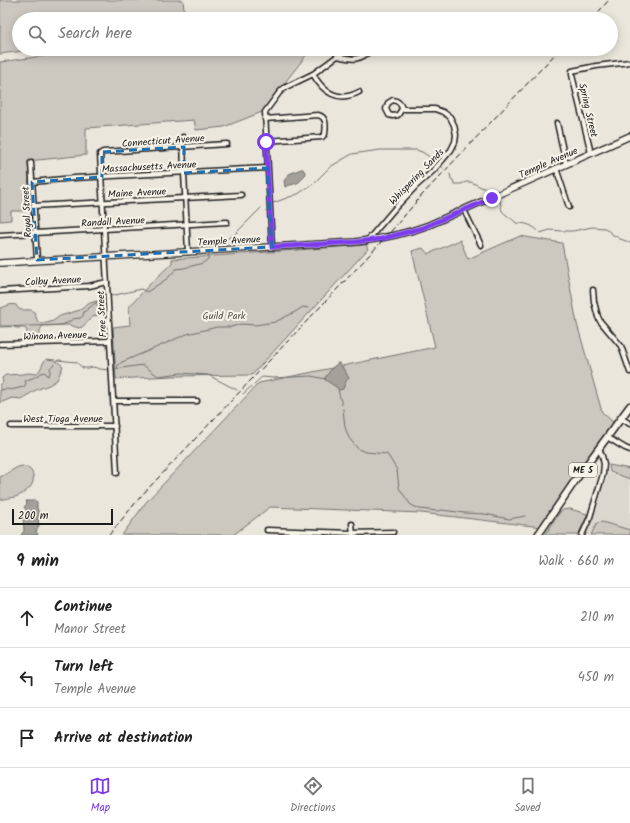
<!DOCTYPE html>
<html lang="en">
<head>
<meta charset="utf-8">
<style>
	body { margin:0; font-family:Kalam,sans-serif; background:#f2f2f2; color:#222 }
	.scale { position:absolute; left:12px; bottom:10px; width:101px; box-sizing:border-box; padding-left:4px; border:2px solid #1c1c1c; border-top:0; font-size:11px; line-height:14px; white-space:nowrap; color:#1c1c1c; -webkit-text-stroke:3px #f7f3e8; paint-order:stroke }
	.stop { position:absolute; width:12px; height:12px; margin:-9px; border:3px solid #7c3aed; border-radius:50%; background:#fff }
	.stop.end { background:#7c3aed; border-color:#fff; box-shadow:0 1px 4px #0008 }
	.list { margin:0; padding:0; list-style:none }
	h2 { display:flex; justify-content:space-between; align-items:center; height:52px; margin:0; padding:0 16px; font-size:17px }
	h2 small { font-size:13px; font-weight:400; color:#767676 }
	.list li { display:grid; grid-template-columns:26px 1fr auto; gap:12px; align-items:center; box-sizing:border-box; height:60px; padding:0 16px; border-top:1px solid #e0e0e0 }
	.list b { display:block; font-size:15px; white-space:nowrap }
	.list p { margin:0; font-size:13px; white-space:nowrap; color:#767676 }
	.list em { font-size:13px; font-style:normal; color:#767676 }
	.icon { flex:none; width:22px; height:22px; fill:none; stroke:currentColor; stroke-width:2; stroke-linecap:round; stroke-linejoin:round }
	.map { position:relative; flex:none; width:630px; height:535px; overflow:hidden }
	.search { position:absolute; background:#fff; box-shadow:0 2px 10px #0003; left:12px; right:12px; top:12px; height:44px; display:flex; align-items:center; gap:10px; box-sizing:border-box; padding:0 14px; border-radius:22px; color:#767676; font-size:15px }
	.sheet { height:232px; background:#fff }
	nav { display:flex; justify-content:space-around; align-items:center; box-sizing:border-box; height:56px; border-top:1px solid #e0e0e0; background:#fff; font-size:11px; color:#767676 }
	nav a { display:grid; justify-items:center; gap:2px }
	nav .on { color:#7c3aed }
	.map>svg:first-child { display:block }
</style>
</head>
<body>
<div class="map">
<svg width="630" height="535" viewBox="0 0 630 535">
	<rect width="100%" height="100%" fill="#eae6dc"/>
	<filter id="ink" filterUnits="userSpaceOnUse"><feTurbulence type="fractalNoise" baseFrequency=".025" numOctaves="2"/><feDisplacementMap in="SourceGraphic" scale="8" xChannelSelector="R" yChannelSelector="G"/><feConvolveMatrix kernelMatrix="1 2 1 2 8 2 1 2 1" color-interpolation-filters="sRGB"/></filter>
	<g filter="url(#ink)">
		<path fill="#dad7ce" d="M608 473 630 480V535H586L594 516Z"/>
		<g fill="#ccc8c0" stroke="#74726e">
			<path d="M0 0H183L185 19H19V49H38L0 54Z"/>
			<path d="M94 49H311L262 112 224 127 196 130 194 120 86 128V155L28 161 31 211H11V220L0 221V62Z"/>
			<path d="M520 236 562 243 577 324 602 412 614 423 575 478 542 527 421 513 270 507 233 535H122L147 501 259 383 435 347 412 251 423 248 428 254 460 240 468 259Z"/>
			<path d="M366 245 368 249 252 375 172 376 116 379 113 327 130 325 129 307 151 283 172 263V259Z"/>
			<path d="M97 301V305L101 312 98 315 94 316 82 327 79 328 69 325 43 326C39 329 41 332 39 336 36 339 31 341 27 339V331L25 328H16L12 326H0V308C5 307 11 303 16 305 21 315 28 306 34 312 36 314 36 319 38 322L40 323H47L53 321 60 316 80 310 90 303Z"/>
			<path d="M46 359 55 360 63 366 57 380 49 385 36 390 21 399 12 398 0 403V385L3 382 2 378 3 377 6 375 23 374 29 373 35 374C42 371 41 364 46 359Z"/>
			<path d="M609 465 630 469V479L610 472Z"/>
			<path d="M23 466C33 468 36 478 31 486 29 489 25 492 22 494 16 498 7 498 0 500V477L18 467Z"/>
			<path d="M570 509 587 514V517L578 535H545L560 512 563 510Z"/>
			<path d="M602 522 630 530V535H591L597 523Z"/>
		</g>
		<g fill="#a3a19a" stroke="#6d6c68">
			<path d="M301 169H303L306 174C303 176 302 180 299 182 295 185 289 184 285 187L284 181 289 174Z"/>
			<path d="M338 363H339L345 371 349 378 346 381 343 389 339 390 336 387 324 379 332 368Z"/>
			<path d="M26 501H36L37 502V508L39 514 38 518 39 526 36 531 38 535H21L24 531C24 524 21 517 27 511L24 507 27 504Z"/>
		</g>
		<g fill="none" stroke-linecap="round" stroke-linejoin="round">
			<g stroke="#6d6c68" stroke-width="1">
				<path d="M441 166 443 168"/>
				<path d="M450 174 451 179 453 180 454 184H461L466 182H471L483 188 489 189"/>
				<path d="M500 200C501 204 501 208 502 211 505 215 512 218 516 223 526 223 533 225 540 233L550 230 562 231H573L592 227 605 228 613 235 616 236 620 239 626 241 630 243"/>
				<path d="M273 203 298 194 313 184 330 167 352 154 380 150H416L422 152 437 162"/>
				<path d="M210 247 234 235 261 208"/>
				<path d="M111 296 141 289 147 292 168 278 176 269 184 268 203 263 209 258V254"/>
				<path d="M0 327 60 325 67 323 73 319 80 318 83 316 84 312 94 304 106 297"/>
				<path d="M115 369 143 365 158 376 181 373 208 375 237 390"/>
				<path d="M118 369 117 366 122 362 148 351 187 334 217 327H231L241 324 255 325 275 322 295 312 303 307 308 308"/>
				<path d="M0 390 8 389 10 390 24 387 26 383 25 381C28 379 34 378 37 376 40 374 40 373 45 372L48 376 50 373V368L58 360 76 362 83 368H88L93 367 100 369 109 370"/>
				<path d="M338 390 342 405"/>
				<path d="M243 394 262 377 274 378 311 376 326 379"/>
				<path d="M343 409 345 427 349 438 358 449 366 452 387 454 397 470 399 488 410 504 413 506 420 509 437 511 442 510 465 513 485 514 509 519 525 516"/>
			</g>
			<defs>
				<g id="street">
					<path d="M338 56C353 60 360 61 372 49"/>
					<path d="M313 74C323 92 338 103 359 92"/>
					<path d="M265 119 318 115C327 117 326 126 325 134L322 137 266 141"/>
					<path d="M557 123 566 164"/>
					<path d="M183 137 184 173 188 252"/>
					<path d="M591 153 572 75V71L596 66 630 62"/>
					<path d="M31 163 37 260"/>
					<path d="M556 168 569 207"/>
					<path d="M32 182 74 178 267 168"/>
					<path d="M33 206 241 195"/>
					<path d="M464 210 481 245"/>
					<path d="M0 235 227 222"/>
					<path d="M367 241 396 207 415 187 434 170 451 150 455 142 456 135 454 125 450 117 443 112 435 109H402C401 103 398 101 393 100L388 103 386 109 389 115 393 116 398 115 402 109"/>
					<path d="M272 247 265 112 279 93 284 88 313 74 347 49"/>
					<path d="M593 290 594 302 598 317 600 321 621 346 630 372"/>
					<path d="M0 291 89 286 107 282"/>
					<path d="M0 344 110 341"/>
					<path d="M114 401H197"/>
					<path d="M621 418 630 424"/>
					<path d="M11 426H115"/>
					<path d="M607 437 625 448 630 450"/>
					<path d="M117 473 100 154 103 152 227 144"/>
					<path d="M352 524 353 535"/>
					<path d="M267 530 352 533 393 532"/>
					<path d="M582 535 590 517 603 474 604 464 602 456 599 448"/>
				</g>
				<path id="secondary" d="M0 263 355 242C380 239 405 234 429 225L630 136"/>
				<path id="primary" d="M538 535 577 478 630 406"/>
			</defs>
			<use href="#street" stroke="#1c1c1c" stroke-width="7"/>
			<use href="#secondary" stroke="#1c1c1c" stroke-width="8"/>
			<use href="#primary" stroke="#1c1c1c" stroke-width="9"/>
			<use href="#street" stroke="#f7f3e8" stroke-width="4"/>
			<use href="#secondary" stroke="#f7f3e8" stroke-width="5.5"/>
			<use href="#primary" stroke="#f7f3e8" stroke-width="6"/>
			<g stroke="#1c1c1c" stroke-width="1" stroke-dasharray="6 3" stroke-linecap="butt">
				<path d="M592 19 609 0"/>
				<path d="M109 535 142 495 359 266 393 229 423 194 560 49"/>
			</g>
		</g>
	</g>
	<g fill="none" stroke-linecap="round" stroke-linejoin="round" filter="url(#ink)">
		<path stroke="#7c3aed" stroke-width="5" d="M266 142 272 247 355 242 381 239 422 228 492 198"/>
	</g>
	<path fill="none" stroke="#1f6fb2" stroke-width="3" stroke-dasharray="8 5" stroke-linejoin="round" d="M184 147V173L267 168 272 247 37 260 32 182 102 177V152Z"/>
	<g text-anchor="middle" stroke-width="4" stroke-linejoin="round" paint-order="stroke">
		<rect fill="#f7f3e8" stroke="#5e5c59" stroke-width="1" x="569" y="463" width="28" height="14" rx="3"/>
		<g font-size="9" font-weight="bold" fill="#1c1c1c">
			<text x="583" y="473">ME 5</text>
		</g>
		<g font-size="10" fill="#1c1c1c" stroke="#f7f3e8">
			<text transform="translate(589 110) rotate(77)" y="4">Spring Street</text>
			<text transform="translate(163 140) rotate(-4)" y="4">Connecticut Avenue</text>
			<text transform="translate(548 162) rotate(-24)" y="4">Temple Avenue</text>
			<text transform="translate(149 166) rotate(-3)" y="4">Massachusetts Avenue</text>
			<text transform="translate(416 176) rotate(-46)" y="4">Whispering Sands</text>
			<text transform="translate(137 192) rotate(-3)" y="4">Maine Avenue</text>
			<text transform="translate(26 212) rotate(-93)" y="4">Royal Street</text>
			<text transform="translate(113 221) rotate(-3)" y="4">Randall Avenue</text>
			<text transform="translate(229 240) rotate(-3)" y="4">Temple Avenue</text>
			<text transform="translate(53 280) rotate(-3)" y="4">Colby Avenue</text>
			<text transform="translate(101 314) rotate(-93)" y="4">Free Street</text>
			<text transform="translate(55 335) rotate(-2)" y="4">Winona Avenue</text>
			<text x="63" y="422">West Tioga Avenue</text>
		</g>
		<g font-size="10" fill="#51504d" stroke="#f7f3e8">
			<text x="224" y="319">Guild Park</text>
		</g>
	</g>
</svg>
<div class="scale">200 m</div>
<div class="stop" style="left:266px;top:142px"></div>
<div class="stop end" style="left:492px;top:198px"></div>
<div class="search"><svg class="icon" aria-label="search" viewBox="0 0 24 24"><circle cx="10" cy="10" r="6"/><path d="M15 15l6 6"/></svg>Search here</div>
</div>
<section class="sheet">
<h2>9 min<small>Walk · 660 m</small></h2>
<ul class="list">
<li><svg class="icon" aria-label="ahead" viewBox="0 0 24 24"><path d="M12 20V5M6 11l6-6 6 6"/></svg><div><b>Continue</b><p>Manor Street</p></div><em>210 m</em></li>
<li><svg class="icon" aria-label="left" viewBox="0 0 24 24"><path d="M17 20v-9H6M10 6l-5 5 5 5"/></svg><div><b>Turn left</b><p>Temple Avenue</p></div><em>450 m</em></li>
<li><svg class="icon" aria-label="arrive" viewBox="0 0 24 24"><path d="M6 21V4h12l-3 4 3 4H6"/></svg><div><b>Arrive at destination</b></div></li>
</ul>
</section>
<nav>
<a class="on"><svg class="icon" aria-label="map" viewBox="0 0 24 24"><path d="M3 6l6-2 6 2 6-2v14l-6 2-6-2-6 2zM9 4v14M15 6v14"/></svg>Map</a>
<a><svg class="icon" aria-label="directions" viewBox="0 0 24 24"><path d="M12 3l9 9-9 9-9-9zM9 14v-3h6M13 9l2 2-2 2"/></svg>Directions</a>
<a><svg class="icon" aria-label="saved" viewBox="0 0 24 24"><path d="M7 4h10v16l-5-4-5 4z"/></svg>Saved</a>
</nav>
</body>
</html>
